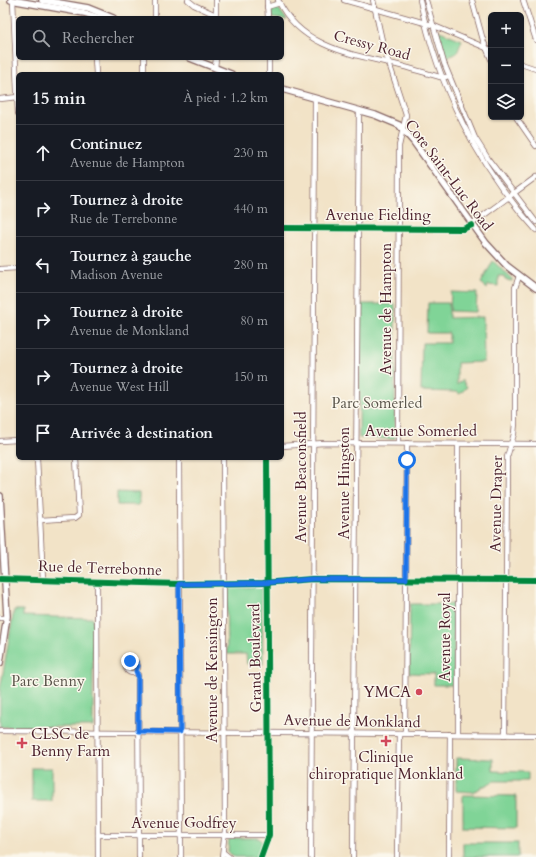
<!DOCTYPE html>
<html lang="fr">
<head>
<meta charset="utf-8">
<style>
	body { margin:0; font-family:Cardo,serif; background:#242831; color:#f1f3f6 }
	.controls { position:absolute; right:12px; top:12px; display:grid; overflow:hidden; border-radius:6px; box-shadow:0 1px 3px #0004 }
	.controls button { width:36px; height:36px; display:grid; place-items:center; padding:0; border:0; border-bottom:1px solid #363941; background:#171b24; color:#f1f3f6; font:20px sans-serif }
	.stop { position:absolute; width:12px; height:12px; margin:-9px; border:3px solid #1a73e8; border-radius:50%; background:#fff }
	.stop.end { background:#1a73e8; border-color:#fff; box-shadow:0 1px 4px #0008 }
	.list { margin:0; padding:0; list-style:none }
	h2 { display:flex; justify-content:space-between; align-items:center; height:52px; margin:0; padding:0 16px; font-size:17px }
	h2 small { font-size:13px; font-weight:400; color:#9ea1a6 }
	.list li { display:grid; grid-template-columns:26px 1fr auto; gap:12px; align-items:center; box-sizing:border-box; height:56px; padding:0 16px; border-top:1px solid #363941 }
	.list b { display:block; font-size:15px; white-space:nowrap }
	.list p { margin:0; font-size:13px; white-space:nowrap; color:#9ea1a6 }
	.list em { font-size:13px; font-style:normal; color:#9ea1a6 }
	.icon { flex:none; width:22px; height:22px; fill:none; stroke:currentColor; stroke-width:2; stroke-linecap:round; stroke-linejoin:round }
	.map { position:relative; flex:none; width:536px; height:857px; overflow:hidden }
	.search { position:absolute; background:#171b24; box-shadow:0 1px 3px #0004; left:16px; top:16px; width:268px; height:44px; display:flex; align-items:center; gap:10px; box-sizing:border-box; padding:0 14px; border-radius:6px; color:#9ea1a6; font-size:15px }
	.panel { position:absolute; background:#171b24; box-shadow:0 1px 3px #0004; left:16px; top:72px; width:268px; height:388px; border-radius:6px }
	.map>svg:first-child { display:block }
</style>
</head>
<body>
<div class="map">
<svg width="536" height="857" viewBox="0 0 536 857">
	<rect width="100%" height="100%" fill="#fbf7ec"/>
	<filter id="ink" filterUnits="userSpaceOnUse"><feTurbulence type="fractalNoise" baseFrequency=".025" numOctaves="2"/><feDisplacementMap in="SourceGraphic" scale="8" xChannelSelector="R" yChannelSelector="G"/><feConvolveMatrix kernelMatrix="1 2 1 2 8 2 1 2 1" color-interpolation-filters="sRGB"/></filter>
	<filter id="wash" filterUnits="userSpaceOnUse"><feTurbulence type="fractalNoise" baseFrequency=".012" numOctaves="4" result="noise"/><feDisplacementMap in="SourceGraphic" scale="16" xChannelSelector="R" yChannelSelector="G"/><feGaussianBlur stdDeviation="0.9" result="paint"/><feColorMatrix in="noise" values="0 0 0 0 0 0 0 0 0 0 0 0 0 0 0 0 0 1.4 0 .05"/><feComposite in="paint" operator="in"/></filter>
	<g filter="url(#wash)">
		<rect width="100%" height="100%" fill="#f2e3c7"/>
		<g fill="#80d497" stroke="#657a61">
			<path d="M273 7 278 8 287 20 271 18V10Z"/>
			<path d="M437 30 462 40 457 53 445 58Z"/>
			<path d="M493 261 512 279V281L505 280 504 276H498V286L488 285 487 289 481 283Z"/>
			<path d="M451 292 477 293 476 312 450 311Z"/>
			<path d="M428 303H449V318L483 317 484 362 457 363V385L462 380 467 387 460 394 457 392 421 391 422 343H449V333H427Z"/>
			<path d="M360 304H395V438L393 439 359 438Z"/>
			<path d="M117 492 139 493V505H117Z"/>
			<path d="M231 587H261L262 588 263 664H247L246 654H227L226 591Z"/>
			<path d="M410 604H454V685H434V674L409 673Z"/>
			<path d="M14 610H23V616L93 618V727H0V690Z"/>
			<path d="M456 758 493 759V771L528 772V781H494L473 792 456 791Z"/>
			<rect x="32" y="768" width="20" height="33"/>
			<path d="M463 795 516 796V828L463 827Z"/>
			<path d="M229 838H259L264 843 258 857H235L228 852Z"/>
			<rect x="463" y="843" width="55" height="14"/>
		</g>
	</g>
	<g filter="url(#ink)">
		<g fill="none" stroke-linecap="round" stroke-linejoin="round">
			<defs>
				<g id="minor">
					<path d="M13 0 18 113"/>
					<path d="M155 0V18"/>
					<path d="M188 0 194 5 216 15"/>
					<path d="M267 0 268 18"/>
					<path d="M278 0C298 43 343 53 385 62 403 66 422 72 440 77H446"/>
					<path d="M344 0 432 25 491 50"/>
					<path d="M373 0 383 45 406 115 399 146 398 443"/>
					<path d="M420 0C437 85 478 167 536 230"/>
					<path d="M426 0 444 63 475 138 489 160 536 222"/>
					<path d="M472 0 483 40 491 59"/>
					<path d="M523 0 536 40"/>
					<path d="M267 7 280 3"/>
					<path d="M216 16V0"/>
					<path d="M95 58 96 74"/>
					<path d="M269 58V74"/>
					<path d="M521 64 536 69"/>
					<path d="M215 68 216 58"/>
					<path d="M144 74V58"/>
					<path d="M0 99 18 97"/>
					<path d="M516 117 536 146"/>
					<path d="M282 228 465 229 536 177"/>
					<path d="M0 269 18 268"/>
					<path d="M0 441 18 440"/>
					<path d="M282 446 324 443 536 444"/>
					<path d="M37 458 43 580"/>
					<path d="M179 458 181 857"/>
					<path d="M40 520 75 518 79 515 76 458"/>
					<path d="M0 579 179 584 263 583 312 579 536 580"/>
					<path d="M97 581 98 857"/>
					<path d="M0 618H7"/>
					<circle cx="132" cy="667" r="6"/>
					<path d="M136 671 138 675 139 857"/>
					<path d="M0 731 536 735"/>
					<path d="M405 733 407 443"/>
					<path d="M458 734V444"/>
					<path d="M505 735 507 457 514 434 515 423V288L519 276"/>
					<path d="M98 835H269"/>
					<path d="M224 853 229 857"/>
					<path d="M222 857 225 830 223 458"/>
					<path d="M261 857 269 835 267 458"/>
					<path d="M311 857 315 98"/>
					<path d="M353 857 359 110"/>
					<path d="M397 857 399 734"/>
					<path d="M449 857 450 734"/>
				</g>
				<g id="major">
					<path d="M11 0 84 13 100 18"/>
					<path d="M42 0 88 8 113 18"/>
					<path d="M190 58 231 74"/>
					<path d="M282 89 375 115 399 125 413 141 486 243 507 266 536 288"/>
					<path d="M0 496 7 616 0 663"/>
				</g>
			</defs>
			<use href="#minor" stroke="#856462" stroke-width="6"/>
			<use href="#major" stroke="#856462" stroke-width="8"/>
			<use href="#minor" stroke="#fff" stroke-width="4.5"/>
			<use href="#major" stroke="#fff" stroke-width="5.5"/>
			<defs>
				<g id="cycleway">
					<path d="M282 228 463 229 472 225"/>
					<path d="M0 579 179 584 263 583 312 579 536 580"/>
					<path d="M261 857 269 835 267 458"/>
				</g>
			</defs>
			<use href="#cycleway" stroke="#fbf7ec" stroke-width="8"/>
			<use href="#cycleway" stroke="#00873e" stroke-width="6"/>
		</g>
	</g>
	<g fill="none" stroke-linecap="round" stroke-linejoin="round" filter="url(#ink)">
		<path stroke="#1a73e8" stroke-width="5" d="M130 661 136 662 138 666 136 671 138 676V731L180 732 179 584 263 583 312 579H406L407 460"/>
	</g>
	<g fill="#d1495b" stroke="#fbf7ec" stroke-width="1.5">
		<circle cx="419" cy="692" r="4"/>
		<path d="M384 735h4v4h4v4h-4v4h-4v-4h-4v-4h4z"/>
		<path d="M20 737h4v4h4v4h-4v4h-4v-4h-4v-4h4z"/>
	</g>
	<g text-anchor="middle" stroke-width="3" stroke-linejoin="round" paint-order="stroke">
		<g font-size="15" fill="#4a1f2b" stroke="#fbf7ec">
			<text transform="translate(372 45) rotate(15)" y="5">Cressy Road</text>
			<text transform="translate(449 175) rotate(53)" y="5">Cote Saint-Luc Road</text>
			<text x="378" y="220">Avenue Fielding</text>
			<text transform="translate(386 309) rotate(-90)" y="5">Avenue de Hampton</text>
			<text x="421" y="436">Avenue Somerled</text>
			<text transform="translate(301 477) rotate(-90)" y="5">Avenue Beaconsfield</text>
			<text transform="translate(344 483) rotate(-90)" y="5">Avenue Hingston</text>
			<text transform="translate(496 504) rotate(-89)" y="5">Avenue Draper</text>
			<text transform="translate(100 568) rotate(2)" y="5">Rue de Terrebonne</text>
			<text transform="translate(445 637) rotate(-90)" y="5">Avenue Royal</text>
			<text transform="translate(255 658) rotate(-91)" y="5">Grand Boulevard</text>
			<text transform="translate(212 670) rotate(-90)" y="5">Avenue de Kensington</text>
			<text transform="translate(352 721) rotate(1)" y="5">Avenue de Monkland</text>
			<text x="184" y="828">Avenue Godfrey</text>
		</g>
		<g font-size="15" fill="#5a554b" stroke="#fbf7ec">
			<text x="377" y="408">Parc Somerled</text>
			<text x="48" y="686">Parc Benny</text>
		</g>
		<g font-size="15" fill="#4a1f2b" stroke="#fbf7ec" text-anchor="end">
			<text x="411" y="697">YMCA</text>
			<text x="31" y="739" text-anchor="start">CLSC de<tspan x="31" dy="17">Benny Farm</tspan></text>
			<text x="386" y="762" text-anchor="middle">Clinique<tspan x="386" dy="17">chiropratique Monkland</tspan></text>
		</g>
	</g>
</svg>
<div class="controls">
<button>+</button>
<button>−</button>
<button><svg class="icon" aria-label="layers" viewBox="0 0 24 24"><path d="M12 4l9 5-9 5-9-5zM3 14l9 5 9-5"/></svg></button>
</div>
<div class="stop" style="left:407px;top:460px"></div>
<div class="stop end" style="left:130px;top:661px"></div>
<div class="search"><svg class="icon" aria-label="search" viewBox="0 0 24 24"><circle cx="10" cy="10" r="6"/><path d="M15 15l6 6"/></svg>Rechercher</div>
<section class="panel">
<h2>15 min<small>À pied · 1.2 km</small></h2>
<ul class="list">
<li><svg class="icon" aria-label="ahead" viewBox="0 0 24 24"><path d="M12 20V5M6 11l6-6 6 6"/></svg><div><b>Continuez</b><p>Avenue de Hampton</p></div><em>230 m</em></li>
<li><svg class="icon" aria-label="right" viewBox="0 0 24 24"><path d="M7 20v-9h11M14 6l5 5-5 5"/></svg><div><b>Tournez à droite</b><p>Rue de Terrebonne</p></div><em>440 m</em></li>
<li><svg class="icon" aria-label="left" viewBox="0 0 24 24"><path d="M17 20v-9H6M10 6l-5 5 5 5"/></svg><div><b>Tournez à gauche</b><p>Madison Avenue</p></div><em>280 m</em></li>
<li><svg class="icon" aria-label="right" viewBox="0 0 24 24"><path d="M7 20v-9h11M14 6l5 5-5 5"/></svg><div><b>Tournez à droite</b><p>Avenue de Monkland</p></div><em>80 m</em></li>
<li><svg class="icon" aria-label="right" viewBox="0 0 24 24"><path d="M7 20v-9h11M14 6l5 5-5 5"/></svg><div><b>Tournez à droite</b><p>Avenue West Hill</p></div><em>150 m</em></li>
<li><svg class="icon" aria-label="arrive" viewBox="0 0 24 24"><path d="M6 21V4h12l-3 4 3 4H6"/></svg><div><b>Arrivée à destination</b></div></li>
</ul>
</section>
</div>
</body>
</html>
